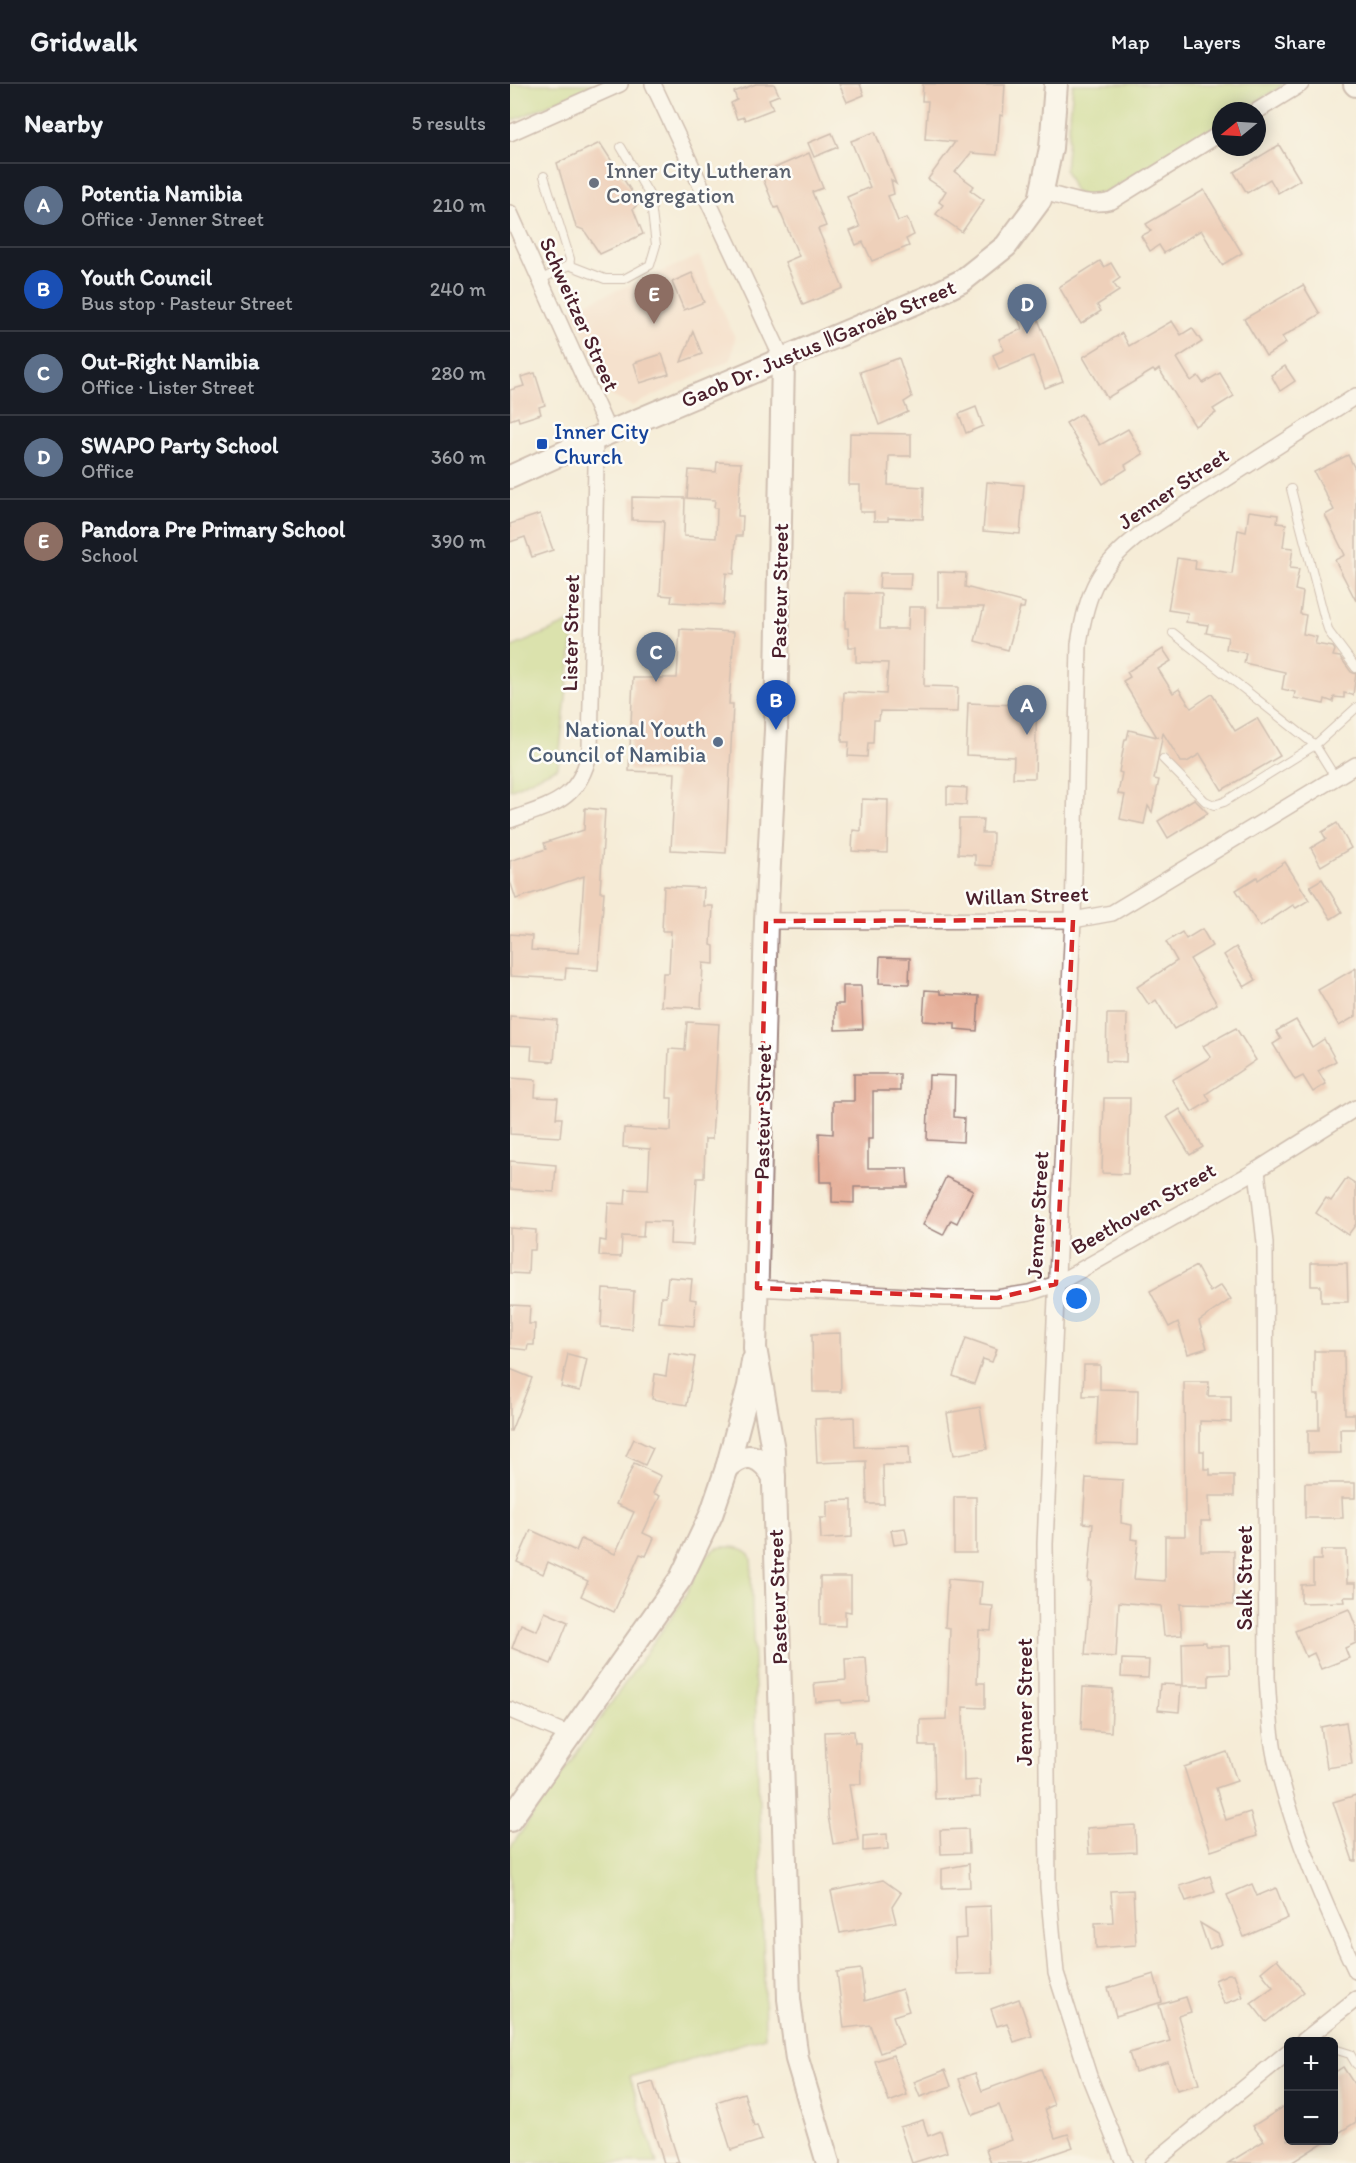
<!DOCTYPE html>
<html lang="en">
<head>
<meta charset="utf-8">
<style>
	body { margin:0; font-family:Itim,sans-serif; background:#242831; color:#f1f3f6 }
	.controls { position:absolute; right:18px; bottom:18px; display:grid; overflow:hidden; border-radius:9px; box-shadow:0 3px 15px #0003 }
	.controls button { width:54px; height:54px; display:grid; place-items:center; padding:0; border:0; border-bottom:2px solid #363941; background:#171b24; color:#f1f3f6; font:30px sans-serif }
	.compass { position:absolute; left:702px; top:18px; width:54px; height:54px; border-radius:50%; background:#171b24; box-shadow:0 3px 15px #0003; rotate:252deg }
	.you { position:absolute; left:567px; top:1215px; width:21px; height:21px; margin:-15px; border:4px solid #fff; border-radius:50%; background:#1a73e8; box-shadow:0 0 0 9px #1a73e833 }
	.badge { display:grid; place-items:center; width:39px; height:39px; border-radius:50%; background:#1f6fb2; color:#fff; font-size:20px; font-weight:700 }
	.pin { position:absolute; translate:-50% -50px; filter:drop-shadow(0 2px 3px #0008) }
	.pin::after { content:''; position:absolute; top:32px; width:21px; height:18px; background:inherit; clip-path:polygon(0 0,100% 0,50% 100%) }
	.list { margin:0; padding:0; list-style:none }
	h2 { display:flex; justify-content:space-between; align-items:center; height:78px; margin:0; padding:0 24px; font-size:26px }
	h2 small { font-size:20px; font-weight:400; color:#9ea1a6 }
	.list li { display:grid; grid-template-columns:39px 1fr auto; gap:18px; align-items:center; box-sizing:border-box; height:84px; padding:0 24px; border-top:2px solid #363941 }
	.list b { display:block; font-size:22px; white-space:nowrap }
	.list p { margin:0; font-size:20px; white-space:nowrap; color:#9ea1a6 }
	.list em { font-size:20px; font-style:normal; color:#9ea1a6 }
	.map { position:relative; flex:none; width:846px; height:2079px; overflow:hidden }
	header { display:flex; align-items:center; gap:36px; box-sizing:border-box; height:84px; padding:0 30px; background:#171b24; border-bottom:2px solid #363941 }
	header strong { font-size:28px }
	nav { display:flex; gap:33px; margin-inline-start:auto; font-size:21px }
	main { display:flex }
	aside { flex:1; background:#171b24 }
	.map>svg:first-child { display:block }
</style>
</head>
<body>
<header>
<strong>Gridwalk</strong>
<nav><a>Map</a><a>Layers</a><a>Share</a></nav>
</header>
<main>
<aside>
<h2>Nearby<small>5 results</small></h2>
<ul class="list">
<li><span class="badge" style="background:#5c6f8a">A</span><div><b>Potentia Namibia</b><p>Office · Jenner Street</p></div><em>210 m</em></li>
<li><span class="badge" style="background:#1a4fb4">B</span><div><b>Youth Council</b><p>Bus stop · Pasteur Street</p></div><em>240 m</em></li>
<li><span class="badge" style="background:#5c6f8a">C</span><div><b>Out-Right Namibia</b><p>Office · Lister Street</p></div><em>280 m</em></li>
<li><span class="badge" style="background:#5c6f8a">D</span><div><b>SWAPO Party School</b><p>Office</p></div><em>360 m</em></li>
<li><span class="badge" style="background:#8d6e63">E</span><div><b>Pandora Pre Primary School</b><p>School</p></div><em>390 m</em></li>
</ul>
</aside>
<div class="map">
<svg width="846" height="2079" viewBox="0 0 846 2079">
	<rect width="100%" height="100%" fill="#fdfcf7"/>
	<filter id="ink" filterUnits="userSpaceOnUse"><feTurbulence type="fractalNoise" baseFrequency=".0167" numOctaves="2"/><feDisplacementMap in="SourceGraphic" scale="12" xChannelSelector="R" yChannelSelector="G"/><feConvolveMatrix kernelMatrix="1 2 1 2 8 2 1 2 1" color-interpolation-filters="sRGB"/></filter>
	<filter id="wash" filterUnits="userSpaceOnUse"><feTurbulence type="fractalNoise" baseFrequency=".008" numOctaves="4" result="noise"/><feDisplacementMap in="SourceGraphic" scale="24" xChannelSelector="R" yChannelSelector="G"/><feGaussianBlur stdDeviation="1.35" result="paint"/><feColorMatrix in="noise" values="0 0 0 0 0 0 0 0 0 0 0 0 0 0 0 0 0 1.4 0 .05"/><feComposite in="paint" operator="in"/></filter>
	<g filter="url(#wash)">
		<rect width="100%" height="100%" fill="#f5ecd7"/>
		<path fill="#f4d3c0" d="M189 172 225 254 221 276 122 322 101 312 62 225Z"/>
		<g fill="#bad57a" stroke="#827a52" stroke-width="1.5">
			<path d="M0 0H85L0 38Z"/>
			<path d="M563 0H775L732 27H711V40L596 108 578 113 565 108 555 86Z"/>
			<path d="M65 536 48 683 0 706V564Z"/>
			<path d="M213 1463C237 1462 244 1467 241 1491L253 1838 255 1953 120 1993 147 2079H0V1764L171 1519 195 1473 207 1464Z"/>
		</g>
		<g id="blocks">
			<g fill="#e5ad97">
				<path d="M246 0H264L269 11 259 15 263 25 235 36 234 33 227 35 221 19 227 16 224 8Z"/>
				<path d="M329 0H350L354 11 337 18Z"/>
				<path d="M413 0H495L493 32 490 31 487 71 461 69 445 88 464 102 460 106 474 116 452 148 426 130 433 121 429 118 436 107 418 95 445 58 415 55 418 17H412Z"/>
				<path d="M365 48 386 100 381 96 384 110 378 112 388 137 397 134 404 151 396 155 399 162 362 177 353 158 346 161 340 147 350 143 337 113 360 103 341 57Z"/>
				<path d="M322 49 328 63 304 73 298 59Z"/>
				<path d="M90 59 129 119 123 125 133 150 90 170 74 146 66 143 47 79Z"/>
				<path d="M769 61 790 96 768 109 760 95 737 109 724 88Z"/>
				<path d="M299 69 313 104 302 108 316 142 308 145 333 204 293 221 275 178 289 172 268 123 265 124 251 90Z"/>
				<path d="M694 106 732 169 712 181 691 146 654 169 649 161 640 167 631 152 641 147 636 140Z"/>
				<path d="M590 177 594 183 601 179 610 194 603 199 609 207 587 221 591 227 571 240 549 203Z"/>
				<path d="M182 189 194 218 174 226 162 198Z"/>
				<path d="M793 201 810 230 772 253 776 259 756 272 734 235Z"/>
				<path d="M521 218 553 297 535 304 523 272 489 286 483 271 494 266 489 255 512 245 504 225Z"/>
				<path d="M662 237 671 251 682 244 692 258 667 274 681 297 688 292 693 299 710 289 724 312 703 325 706 329 685 342 649 285 645 288 643 286 597 314 573 273 612 249 619 262Z"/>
				<path d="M183 247 192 270 171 278Z"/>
				<path d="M152 270 159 290 130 299 124 279Z"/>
				<path d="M389 274 402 313 394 318 398 328 369 341 350 288Z"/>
				<path d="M775 282 785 297 770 307 761 291Z"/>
				<path d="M25 289 35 321 29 323 31 330 9 337 8 333 0 336V306L14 302 11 293Z"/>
				<path d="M466 323 473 342 456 349 449 330Z"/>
				<path d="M571 330 590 361 618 345 633 370 615 381 617 385 593 400 556 339Z"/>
				<path d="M340 349 401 350V372H379L378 401 414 403 413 435 378 434V437H364V428H350V401H339Z"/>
				<path d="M838 371 846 387V517L825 476 835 471 815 431 824 426 804 388Z"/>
				<path d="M207 378 231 379 228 432H233L232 452H226L224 490 216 489 214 521 161 518 162 512 150 511 154 437 122 436V413L175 414 174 452 206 454 207 424H204L205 416 177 414 179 386 206 388Z"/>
				<path d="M477 398 514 401 510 450 473 447Z"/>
				<path d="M739 427 768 431 767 439 776 440 773 463 783 464 780 484 789 485 785 506 793 508 790 530 796 531 793 550 807 553 805 560 823 563 825 566 823 572 830 573 841 588 846 590 843 611 834 609V614L824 613 823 618 815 615 814 620 784 614 785 608 772 605 775 588 734 579 736 569 716 565 718 553 696 549 698 541 676 538 678 529 658 526 667 474 686 477 685 485 722 490 728 446 736 448Z"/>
				<path d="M30 430 43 466 22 473 15 453 0 458V440Z"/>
				<path d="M428 488 456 489 455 503 515 519 514 524H510L498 566 465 557 474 523H428Z"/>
				<path d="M370 489H401L400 505 369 504Z"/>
				<path d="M335 509 371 510 370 545H398L399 523H415L414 602 448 603 447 628 370 627 369 636H364L363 659H358L357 673 338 672 339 658H332L334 608 376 610 378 579 346 578V563H339L338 544H335Z"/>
				<path d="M170 545 224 548 219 620H223L216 769 161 766 165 689 119 687 123 594H167Z"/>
				<path d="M653 565 661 577 648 585 663 609 669 605 681 624 702 610 725 647 747 634 770 672 712 706 690 670 677 678H671L653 649 644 695 649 696 642 728 638 722 634 740 610 735 615 711 608 710 612 689 609 688 615 655H617L619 646 647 653 613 597 620 593 617 588Z"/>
				<path d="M506 607 527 608 525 694H503L504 673 456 671 458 619 506 621Z"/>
				<path d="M437 703 457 704 456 721 437 720Z"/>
				<path d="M352 715 378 716 377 769 342 767 343 746 351 747Z"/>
				<path d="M684 715 698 729 658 754 648 737Z"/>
				<path d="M75 724 95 726 90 808H94L88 886 56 884 55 895 0 892V850L22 852 21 866 69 869 74 792 6 815 0 797V777L36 765 34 759 74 746Z"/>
				<path d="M449 735H473L472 749H483L482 782 465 781V771L448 770Z"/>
				<path d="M827 739 841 764 811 782 801 764 816 755 812 748Z"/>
				<path d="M775 778 799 816 786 824 783 821 750 843 726 806 747 793 748 796Z"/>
				<path d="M812 795 832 828 821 835 800 802Z"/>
				<path d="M154 802 194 804 193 822H203L201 861 204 862V880L193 879 191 924 151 922 153 889H159L161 847H152Z"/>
				<path d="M692 845 702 862 680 875 707 920 664 945 646 916 639 921 627 903 667 877 656 858 672 848 676 855Z"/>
				<path d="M726 863 746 896 734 903 714 871Z"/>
				<path d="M370 873 400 874 399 900 369 899Z"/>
				<path d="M846 884V932L829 942 808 906Z"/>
				<path d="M333 902H351L353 945 325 946V920H333Z"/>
				<path d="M415 906 430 907V910L469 912 467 947 445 945V939L413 937Z"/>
				<path d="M597 930H617L616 978 596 977Z"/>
				<path d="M0 932 47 936 44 978 21 976 22 962 0 961Z"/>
				<path d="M786 936 802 963 814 955 826 977 808 987 816 1000 803 1008 793 992 785 996 763 960 771 955 766 947Z"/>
				<path d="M177 938 209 940 202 1055H195L194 1094H187L183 1161 160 1160 161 1138 134 1137 133 1153 112 1152 111 1173 89 1172 90 1156 96 1157 98 1119 115 1120 116 1105 138 1106 140 1065 113 1063 114 1044 161 1047 162 1014H157L159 965 175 966Z"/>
				<path d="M726 944 746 976 696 1010 700 1017 682 1028 662 996 701 973 693 962Z"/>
				<path d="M344 990H390V1007H363V1055H358V1084H397L398 1103H344V1119L322 1118V1098H310L309 1049 323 1050V1017H344Z"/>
				<path d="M419 991 445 992 444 1033 454 1034 453 1058 417 1056Z"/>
				<path d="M0 994 26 996 25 1013 48 1014 46 1034H52L50 1053 0 1050Z"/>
				<path d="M594 1014H620L618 1090 592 1089Z"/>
				<path d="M670 1025 693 1063 680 1071 657 1033Z"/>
				<path d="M0 1077 46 1081 44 1108 0 1105Z"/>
				<path d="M436 1093 463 1106 447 1139 441 1136 433 1151 413 1141Z"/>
				<path d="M837 1094 846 1100V1140L838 1151 806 1129 816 1114 821 1117Z"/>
				<path d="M0 1144 26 1146 25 1166H19L18 1190 0 1189Z"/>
				<path d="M801 1179H837L838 1218H811V1202H801Z"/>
				<path d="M686 1182 700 1208 711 1201 721 1215 689 1237 697 1264 678 1270 668 1238 659 1243 640 1207Z"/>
				<path d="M158 1193 182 1195 180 1215 186 1216 184 1242 149 1239 151 1213H156Z"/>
				<path d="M93 1205 124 1207 122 1245 91 1243Z"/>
				<path d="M0 1221 20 1222 19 1240H25L24 1261H18L17 1266 0 1264Z"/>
				<path d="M330 1249 331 1308H303L302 1250Z"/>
				<path d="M456 1254 487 1265 482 1278 473 1275 464 1300 443 1292Z"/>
				<path d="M804 1267H834L835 1330H845V1345H830L831 1369H798V1346H809V1311H804Z"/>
				<path d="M159 1269 185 1273 177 1321 142 1315 145 1290 156 1292Z"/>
				<path d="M58 1270 77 1275 70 1307 51 1303Z"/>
				<path d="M574 1281H590V1305L628 1306 627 1361 586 1360 588 1312H573Z"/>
				<path d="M0 1285 22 1294 1 1347H0Z"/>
				<path d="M674 1298H699L698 1312H721V1338L690 1337V1367H694V1385H700V1391H724V1412H699L700 1437H691V1467H724L723 1521 670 1520 672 1551 654 1552 651 1522 609 1518 606 1573 575 1571 581 1497H578L583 1440 573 1439 576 1394 613 1396 611 1439 622 1441 621 1455 628 1456 624 1495 655 1497V1452H675Z"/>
				<path d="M470 1323 477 1365 444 1371 437 1329Z"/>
				<path d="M344 1333 345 1363 399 1362 400 1381H373L374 1420H357L356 1377 307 1379 305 1335Z"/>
				<path d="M124 1355 143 1364 135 1381 116 1372Z"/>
				<path d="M124 1379 151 1392 143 1409 150 1412 133 1449 144 1454 136 1472 130 1470 104 1528 71 1512 78 1497 38 1478 33 1490 7 1478 21 1446 66 1467 71 1455 105 1470 124 1428 106 1420Z"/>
				<path d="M795 1399H845V1414H832L833 1434H795Z"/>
				<rect x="444" y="1413" width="22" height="56"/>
				<path d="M342 1416V1453L311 1455 310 1434H317V1417Z"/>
				<path d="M395 1444 398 1459 384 1461 381 1446Z"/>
				<path d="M811 1466H836L837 1499H846V1513H834L835 1518 791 1519V1501L803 1500V1476H811Z"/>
				<path d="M310 1493H341V1528L335 1527V1542L310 1541Z"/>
				<path d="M438 1495 472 1498 470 1521 483 1522 481 1547 469 1546 467 1599H475V1624L453 1623 454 1697 470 1696V1713L425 1715 424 1662H410V1636L437 1635 440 1544 435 1543Z"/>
				<path d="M839 1525 846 1543V1559L835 1564 839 1574 811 1585 804 1569 796 1573 785 1547Z"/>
				<path d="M35 1528 58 1538 41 1580 2 1564 11 1540 27 1547Z"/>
				<path d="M696 1558V1562H719L720 1590 699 1591V1602H673L672 1559Z"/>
				<path d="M356 1574 359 1617 332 1619 331 1616 306 1618 304 1599 336 1596 335 1575Z"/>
				<path d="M612 1575 639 1576 638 1594 611 1593Z"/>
				<path d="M650 1600 671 1601 669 1628 648 1626Z"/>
				<path d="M573 1603 603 1605 601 1648 571 1646Z"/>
				<path d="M836 1638 842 1680 817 1684 811 1643Z"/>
				<path d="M344 1647 345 1659H350L351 1700H339L348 1756 323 1760 318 1732 315 1648Z"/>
				<path d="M717 1668 727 1697 706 1704 716 1736 740 1728 747 1752 701 1767 674 1683Z"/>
				<path d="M846 1711V1777H843L823 1718Z"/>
				<path d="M625 1741 626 1768 579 1770 577 1744Z"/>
				<path d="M458 1745 459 1769 431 1770 430 1746Z"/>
				<path d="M377 1750 378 1765 353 1767V1752Z"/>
				<path d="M459 1780 460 1803 432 1804V1785Z"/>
				<path d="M700 1792 705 1808 676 1817 670 1802Z"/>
				<path d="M373 1796 391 1809 382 1823 386 1838 330 1849 321 1807Z"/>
				<path d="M742 1800 747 1812 766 1804 778 1834 734 1853 717 1811Z"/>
				<path d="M623 1806 626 1861 586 1864 585 1839 603 1838 601 1807Z"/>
				<path d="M481 1822 483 1889 446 1890 445 1855 456 1854 455 1823Z"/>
				<path d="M690 1839 708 1850 712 1860 699 1865Z"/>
				<path d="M767 1875 794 1908 756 1938 741 1919 763 1903 751 1888Z"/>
				<path d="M351 1885 355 1917 392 1905 399 1927 383 1932 393 1961 370 1969 360 1941 334 1944 327 1888Z"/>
				<path d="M644 1890 652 1918 606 1932 598 1904Z"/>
				<path d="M718 1890H724L733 1913 714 1920 705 1896Z"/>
				<path d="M676 1913 681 1928 668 1932 689 2000 667 2006 658 1978 625 1988 619 1969 660 1957 649 1921Z"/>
				<path d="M509 1915 522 1952 504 1958 497 1939 487 1942 481 1925Z"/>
				<path d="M383 1971 397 2011 379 2018 365 1977Z"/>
				<path d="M833 1983 846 2003V2038L824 2052V1989Z"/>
				<path d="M531 1985 544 2021 535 2025 545 2054 558 2050 563 2063 516 2079H481L476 2065 502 2056 489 2021 463 2031 449 1995 465 1989 472 2007Z"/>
				<path d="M435 1986 441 2002 410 2013 404 1998Z"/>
				<path d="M143 1998 169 2079H154L129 2002Z"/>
				<path d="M234 2009 244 2042 247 2041 252 2056 221 2066 206 2018Z"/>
				<path d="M778 2020V2056H817L781 2079H718L754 2057 743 2042Z"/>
				<path d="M413 2036 418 2052 431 2047 437 2068 402 2079 390 2043Z"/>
			</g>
		</g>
	</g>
	<g filter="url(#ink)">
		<use href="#blocks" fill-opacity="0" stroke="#a08681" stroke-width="1.5"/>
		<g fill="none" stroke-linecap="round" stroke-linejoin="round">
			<defs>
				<g id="lane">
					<path d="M59 181 95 195H114L140 181 146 161 140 112 111 63"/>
					<path d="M30 196 59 181 60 175 34 92"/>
					<path d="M781 405 815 536 819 548 846 584"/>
					<path d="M663 549 805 661 825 693"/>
					<path d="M653 675 695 717 704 721 714 718 805 661 846 624"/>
					<path d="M824 1965 840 1970 846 1980"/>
				</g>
				<g id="street">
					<path d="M143 0 273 276"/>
					<path d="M747 27 791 0"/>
					<path d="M0 49 110 0"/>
					<path d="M533 108C557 114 578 124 602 117L711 49"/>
					<path d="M0 129 99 349"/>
					<path d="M0 736C42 721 71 716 80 665L86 383 84 355"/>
					<path d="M256 837 563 836 602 829 846 681"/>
					<path d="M747 1086 755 1159 757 1593C759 1623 760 1655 768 1685 786 1755 815 1822 846 1887"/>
					<path d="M247 1204 435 1214H487L519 1209 546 1200 747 1086 846 1024"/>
					<path d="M0 1626 60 1651"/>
					<path d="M792 1958 846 1915"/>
					<path d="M614 2079 579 1992 546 1889 538 1803 535 1460 563 836 569 560C577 506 588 482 633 448L846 312"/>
					<path d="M643 2079 778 1968"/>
				</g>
				<g id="secondary">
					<path d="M845 0 846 1"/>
					<path d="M273 276 266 646 256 837 245 1264 263 1366 279 1915 287 1975 318 2079"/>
					<path d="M0 393 84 355 426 210 452 197 496 162 530 116 541 64 546 0"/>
					<path d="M217 1384C237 1365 251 1372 264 1393"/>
					<path d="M0 1736 171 1494 201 1431 217 1384 239 1302 243 1277"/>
				</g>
			</defs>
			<use href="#lane" stroke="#a08681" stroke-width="10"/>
			<use href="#street" stroke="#a08681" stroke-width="18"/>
			<use href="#secondary" stroke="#a08681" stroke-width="26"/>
			<use href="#lane" stroke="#fff" stroke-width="8"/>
			<use href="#street" stroke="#fff" stroke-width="15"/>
			<use href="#secondary" stroke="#fff" stroke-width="22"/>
		</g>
	</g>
	<path d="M0 0H846V2079H0ZM563 836 546 1200 487 1214 247 1204 256 837Z" fill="#f5ecd7" fill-opacity=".55" fill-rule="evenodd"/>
	<path fill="none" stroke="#d62828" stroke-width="4.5" stroke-dasharray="12 8" stroke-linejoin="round" d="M563 836 546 1200 487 1214 247 1204 256 837Z"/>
	<circle fill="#6b7280" stroke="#fdfcf7" stroke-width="2" cx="84" cy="99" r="6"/>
	<rect fill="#1a4fb4" stroke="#fdfcf7" stroke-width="2" x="26" y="354" width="12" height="12" rx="3"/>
	<circle fill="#5c6f8a" stroke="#fdfcf7" stroke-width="2" cx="208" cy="658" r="6"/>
	<g text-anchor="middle" stroke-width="5" stroke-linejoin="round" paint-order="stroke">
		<g font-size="22" fill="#5b616d" stroke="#fdfcf7" text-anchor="start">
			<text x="96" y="94">Inner City Lutheran<tspan x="96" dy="25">Congregation</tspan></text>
		</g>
		<g font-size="22" fill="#4a1f2b" stroke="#fdfcf7">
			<text transform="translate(70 230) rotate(66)" y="8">Schweitzer Street</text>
			<text transform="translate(308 259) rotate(-23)" y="8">Gaob Dr. Justus ǁGaroëb Street</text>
			<text transform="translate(663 404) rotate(-34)" y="8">Jenner Street</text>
			<text transform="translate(269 507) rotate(-89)" y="8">Pasteur Street</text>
			<text transform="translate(60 549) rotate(-89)" y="8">Lister Street</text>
			<text transform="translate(517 811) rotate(-2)" y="8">Willan Street</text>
			<text transform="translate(252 1028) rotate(-89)" y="8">Pasteur Street</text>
			<text transform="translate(633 1124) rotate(-30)" y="8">Beethoven Street</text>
			<text transform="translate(527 1131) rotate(-87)" y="8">Jenner Street</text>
			<text transform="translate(734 1494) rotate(-90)" y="8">Salk Street</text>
			<text transform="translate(267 1513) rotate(-92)" y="8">Pasteur Street</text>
			<text transform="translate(514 1618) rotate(-90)" y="8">Jenner Street</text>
		</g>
		<g font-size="22" fill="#164399" stroke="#fdfcf7" text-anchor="start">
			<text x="44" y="355">Inner City<tspan x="44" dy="25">Church</tspan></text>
		</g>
		<g font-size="22" fill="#4e5e75" stroke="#fdfcf7" text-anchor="end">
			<text x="196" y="653">National Youth<tspan x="196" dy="25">Council of Namibia</tspan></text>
		</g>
	</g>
</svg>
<div class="controls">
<button>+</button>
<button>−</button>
</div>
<svg class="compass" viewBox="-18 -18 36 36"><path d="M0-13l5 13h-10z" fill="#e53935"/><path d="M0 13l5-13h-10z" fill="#9ea1a6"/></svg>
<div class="you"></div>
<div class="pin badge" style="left:517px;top:651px;background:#5c6f8a">A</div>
<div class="pin badge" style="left:266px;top:646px;background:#1a4fb4">B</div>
<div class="pin badge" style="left:146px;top:598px;background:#5c6f8a">C</div>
<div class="pin badge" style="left:517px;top:250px;background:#5c6f8a">D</div>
<div class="pin badge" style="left:144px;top:240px;background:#8d6e63">E</div>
</div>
</main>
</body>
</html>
